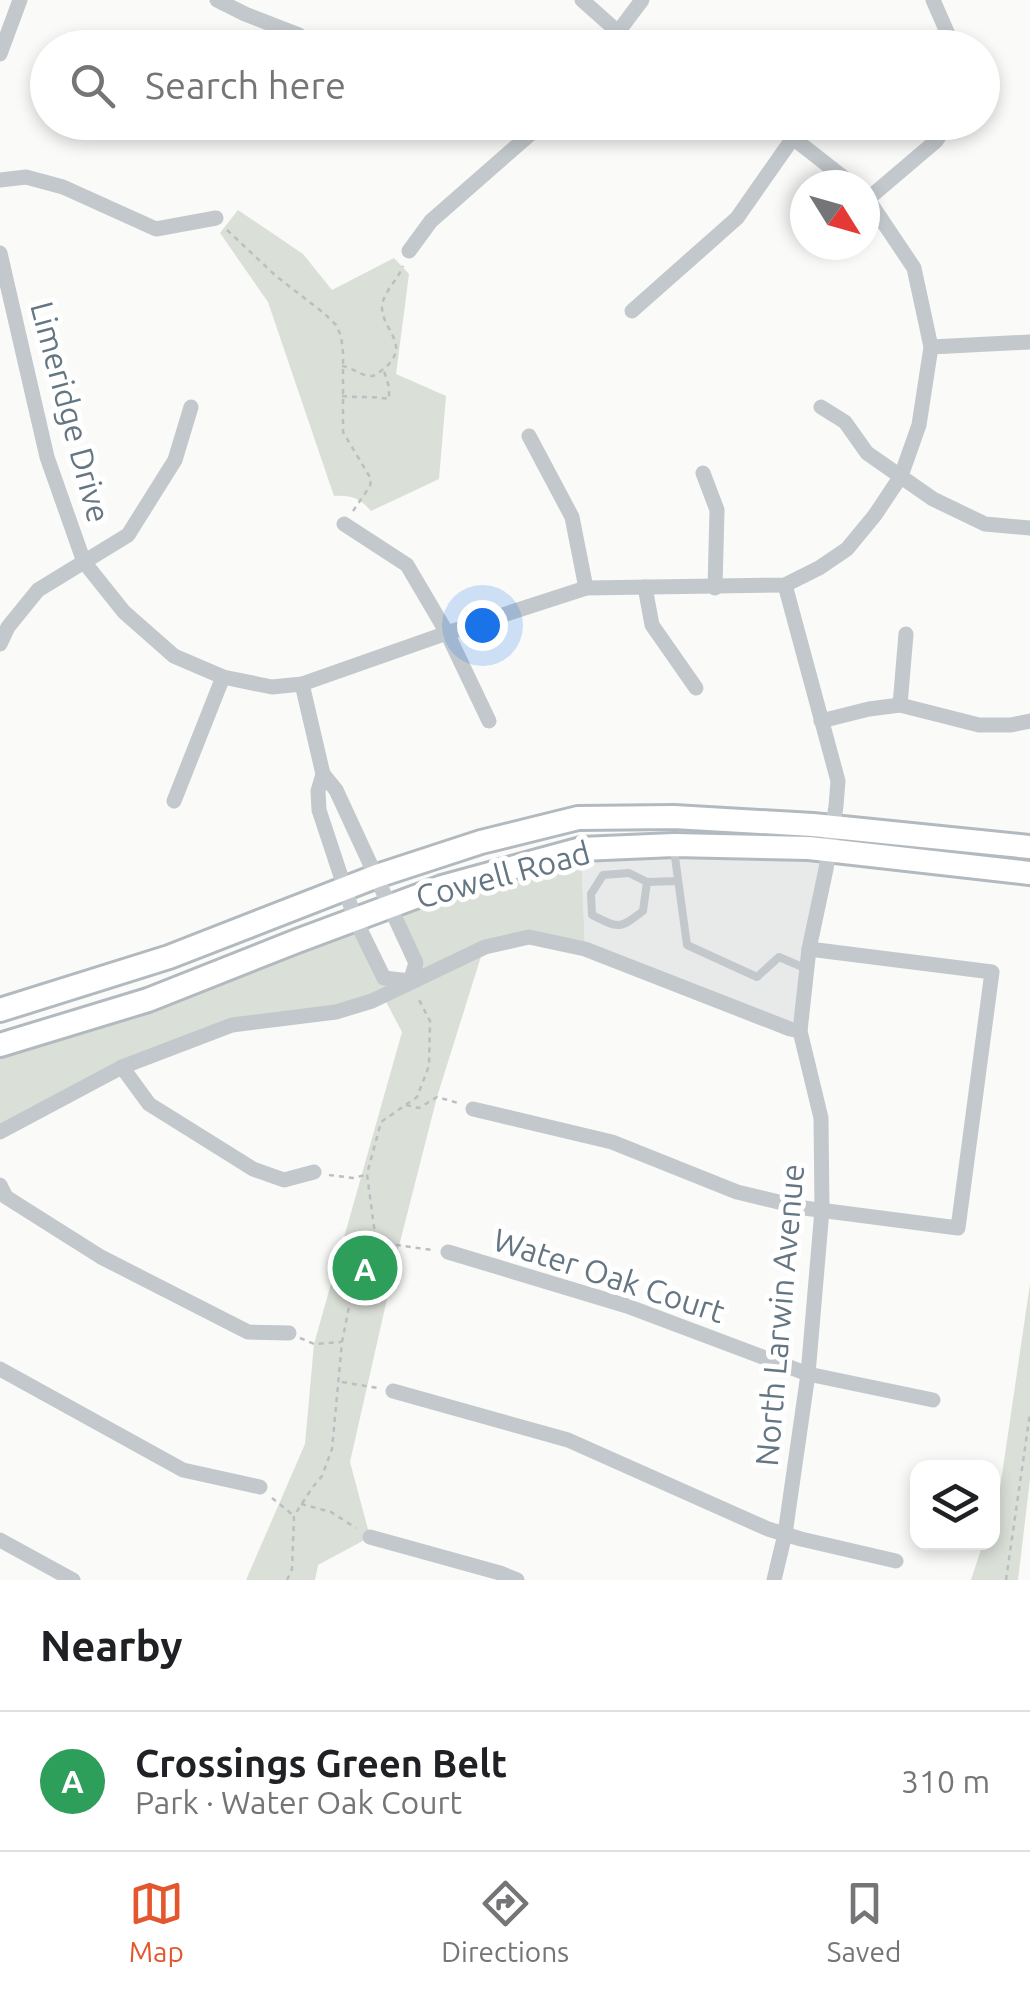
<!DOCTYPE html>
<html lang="en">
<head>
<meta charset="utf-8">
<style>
	body { margin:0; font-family:Ubuntu,sans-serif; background:#f2f2f2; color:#202124 }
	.controls { position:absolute; right:30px; bottom:30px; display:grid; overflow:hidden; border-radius:20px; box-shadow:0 5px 15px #0003 }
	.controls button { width:90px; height:90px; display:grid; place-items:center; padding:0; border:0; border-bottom:2px solid #e0e0e0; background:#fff; color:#202124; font:50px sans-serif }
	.compass { position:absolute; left:790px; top:170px; width:90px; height:90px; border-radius:50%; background:#fff; box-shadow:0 5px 15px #0003; rotate:127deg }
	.you { position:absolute; left:482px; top:625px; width:35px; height:35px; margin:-25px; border:8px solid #fff; border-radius:50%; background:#1a73e8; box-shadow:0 0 0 15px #1a73e833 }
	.badge { display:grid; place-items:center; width:65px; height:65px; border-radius:50%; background:#e4572e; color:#fff; font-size:32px; font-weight:700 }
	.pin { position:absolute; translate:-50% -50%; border:5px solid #fff; box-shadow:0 2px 10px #0006 }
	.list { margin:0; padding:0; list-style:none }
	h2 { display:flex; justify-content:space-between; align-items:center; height:130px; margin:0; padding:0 40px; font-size:42px }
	h2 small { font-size:32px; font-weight:400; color:#757577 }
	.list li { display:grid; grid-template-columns:65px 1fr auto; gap:30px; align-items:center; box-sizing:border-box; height:140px; padding:0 40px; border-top:2px solid #e0e0e0 }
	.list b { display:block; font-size:38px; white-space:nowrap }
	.list p { margin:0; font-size:32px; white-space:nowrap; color:#757577 }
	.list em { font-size:32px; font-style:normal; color:#757577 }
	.icon { flex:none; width:55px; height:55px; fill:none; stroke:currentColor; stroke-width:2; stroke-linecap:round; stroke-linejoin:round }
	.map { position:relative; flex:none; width:1030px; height:1580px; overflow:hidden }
	.search { position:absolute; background:#fff; box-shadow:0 5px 15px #0003; left:30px; right:30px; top:30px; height:110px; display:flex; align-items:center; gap:25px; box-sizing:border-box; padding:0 35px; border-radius:55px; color:#757577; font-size:38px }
	.sheet { height:270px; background:#fff }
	nav { display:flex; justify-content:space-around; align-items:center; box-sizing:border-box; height:140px; border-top:2px solid #e0e0e0; background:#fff; font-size:28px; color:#757577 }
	nav a { display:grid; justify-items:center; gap:5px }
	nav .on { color:#e4572e }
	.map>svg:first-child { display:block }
</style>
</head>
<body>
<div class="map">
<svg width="1030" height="1580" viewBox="0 0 1030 1580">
	<rect width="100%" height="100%" fill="#fafaf8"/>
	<path fill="#e8e9e9" d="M581 849 829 850 800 1031 585 949Z"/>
	<g fill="#dadfd7">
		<path d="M238 210 303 254 332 290 394 258 409 274 396 374 446 396 439 479 371 511C360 498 351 495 334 496L268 302 220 233Z"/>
		<path d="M581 849 585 949 529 937 484 947 437 1097 399 1246 350 1462 370 1537 318 1565 315 1580H246L305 1444 314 1344 402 1032 383 996 232 1025 0 1132V1045L355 919 384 978 410 981 416 963 391 905Z"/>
		<path d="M1030 1284V1479L1018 1580H971L983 1543 992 1542 993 1515 999 1495Z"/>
	</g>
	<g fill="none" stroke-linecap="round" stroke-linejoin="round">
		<defs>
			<g id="secondary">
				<path d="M0 1010 169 957 377 876 481 842 578 818 674 817 813 825 1030 847"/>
				<path d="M0 1045 148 1000 297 941 442 887 581 849 674 845 809 848 1030 873"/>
			</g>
		</defs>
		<use href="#secondary" stroke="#b3babf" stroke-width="28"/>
		<g stroke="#bbbfc2" stroke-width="2.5" stroke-dasharray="5 5" stroke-linecap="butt">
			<path d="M227 230 276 276 325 314 336 325 341 336 343 352V432L371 479 370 486 353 511"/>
			<path d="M342 366C352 367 362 377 372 376 377 375 382 370 386 367 410 344 384 332 382 309 381 294 398 280 403 266"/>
			<path d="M342 396C358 398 373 396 389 399V387L384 371"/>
			<path d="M406 1105 419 1108 437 1097 458 1103"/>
			<path d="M329 1175 353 1178 365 1175"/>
			<path d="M376 1242 432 1250"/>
			<path d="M300 1338 314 1344 341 1342"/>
			<path d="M342 1382 378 1388"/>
			<path d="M272 1498 293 1515"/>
			<path d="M301 1504 331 1512 356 1528"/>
			<path d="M287 1580 292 1569 294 1516 312 1488 322 1476 332 1449 342 1342 350 1302 373 1258 376 1242 367 1174 381 1122 417 1097 429 1066 430 1021 417 996"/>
			<path d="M1006 1580 1030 1413"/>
		</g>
		<g stroke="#c3c8cc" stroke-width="8">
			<path d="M674 850 687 945 757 977 779 957 807 969"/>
			<path d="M647 882 643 911C619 929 620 929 592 915L591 894 603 875 629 873 647 882 678 881"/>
		</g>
		<g stroke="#c3c8cc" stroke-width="15">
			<path d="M217 0 245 14 299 35"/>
			<path d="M582 0 618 32 643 48"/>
			<path d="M933 0 954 48"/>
			<path d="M606 48 642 0"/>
			<path d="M0 54 20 0"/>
			<path d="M767 122 793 138 853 185"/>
			<path d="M0 180 26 177 63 187 156 229 216 218"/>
			<path d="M869 198 936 141 949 122"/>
			<path d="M409 251 431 221 544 122"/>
			<path d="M0 253 47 457 84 562 124 612 174 656 223 677 272 687 302 684 447 633 586 588 785 585 819 568 847 549 875 515 901 476 919 425 931 347 914 268 865 195"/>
			<path d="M632 311 737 218 793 138"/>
			<path d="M931 347 1030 342"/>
			<path d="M821 407 845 422 867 453 933 499 985 524 1030 528"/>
			<path d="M529 436 572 517 586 588"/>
			<path d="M703 473 717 510 715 588"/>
			<path d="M344 524 407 565 447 633 489 721"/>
			<path d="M645 587 652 625 696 688"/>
			<path d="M0 644 8 627 38 590 128 535 175 460 191 407"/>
			<path d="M302 684 323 774"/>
			<path d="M900 705 906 634"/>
			<path d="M821 721 869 709 900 705 979 725H1011L1030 721"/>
			<path d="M323 774 336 790 416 963 410 981 384 978 355 919 319 810 318 791Z"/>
			<path d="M174 801 223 677"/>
			<path d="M122 1067 149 1104 253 1169 284 1180 314 1172"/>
			<path d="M473 1109 612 1142 737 1192 804 1208 958 1228 992 972 809 949"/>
			<path d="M0 1132 122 1067 232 1025 336 1012 372 1001 485 947 529 937 585 949 790 1029 800 1031"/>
			<path d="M0 1185 6 1197 101 1257 248 1332 289 1333"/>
			<path d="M448 1252 627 1306 808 1374 933 1400"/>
			<path d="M0 1369 183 1470 260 1487"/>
			<path d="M393 1391 568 1440 768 1529 801 1539 896 1561"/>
			<path d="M370 1537 500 1573 517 1580"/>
			<path d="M0 1540 73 1580"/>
			<path d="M774 1580 785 1534 808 1374 822 1210 821 1118 800 1031 809 949 826 869 836 806 838 781 785 585"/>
		</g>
		<use href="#secondary" stroke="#fff" stroke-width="22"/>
	</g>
	<g text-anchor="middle" stroke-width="10" stroke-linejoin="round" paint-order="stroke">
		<g font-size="32" fill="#657683" stroke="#fff">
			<text transform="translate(70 412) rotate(75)" y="11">Limeridge Drive</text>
			<text transform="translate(503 875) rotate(-15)" y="11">Cowell Road</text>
			<text transform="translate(609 1276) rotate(18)" y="11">Water Oak Court</text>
			<text transform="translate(780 1315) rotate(-85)" y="11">North Larwin Avenue</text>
		</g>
	</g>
</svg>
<div class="controls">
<button><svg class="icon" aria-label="layers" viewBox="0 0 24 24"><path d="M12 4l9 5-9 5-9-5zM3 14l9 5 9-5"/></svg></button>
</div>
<svg class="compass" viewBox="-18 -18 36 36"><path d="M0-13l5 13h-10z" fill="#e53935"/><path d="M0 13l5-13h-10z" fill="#757577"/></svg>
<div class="you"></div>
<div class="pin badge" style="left:365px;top:1268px;background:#2e9e5b">A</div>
<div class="search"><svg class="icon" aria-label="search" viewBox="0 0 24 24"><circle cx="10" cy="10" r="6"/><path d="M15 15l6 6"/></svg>Search here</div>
</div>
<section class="sheet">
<h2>Nearby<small></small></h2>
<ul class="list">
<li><span class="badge" style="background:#2e9e5b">A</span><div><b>Crossings Green Belt</b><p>Park · Water Oak Court</p></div><em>310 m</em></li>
</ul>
</section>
<nav>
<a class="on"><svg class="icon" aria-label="map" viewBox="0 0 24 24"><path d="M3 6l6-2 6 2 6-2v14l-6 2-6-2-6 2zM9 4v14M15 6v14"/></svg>Map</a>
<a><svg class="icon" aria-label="directions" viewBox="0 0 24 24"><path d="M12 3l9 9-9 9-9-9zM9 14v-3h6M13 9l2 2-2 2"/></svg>Directions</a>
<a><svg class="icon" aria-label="saved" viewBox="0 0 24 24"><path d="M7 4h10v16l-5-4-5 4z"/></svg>Saved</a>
</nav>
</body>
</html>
